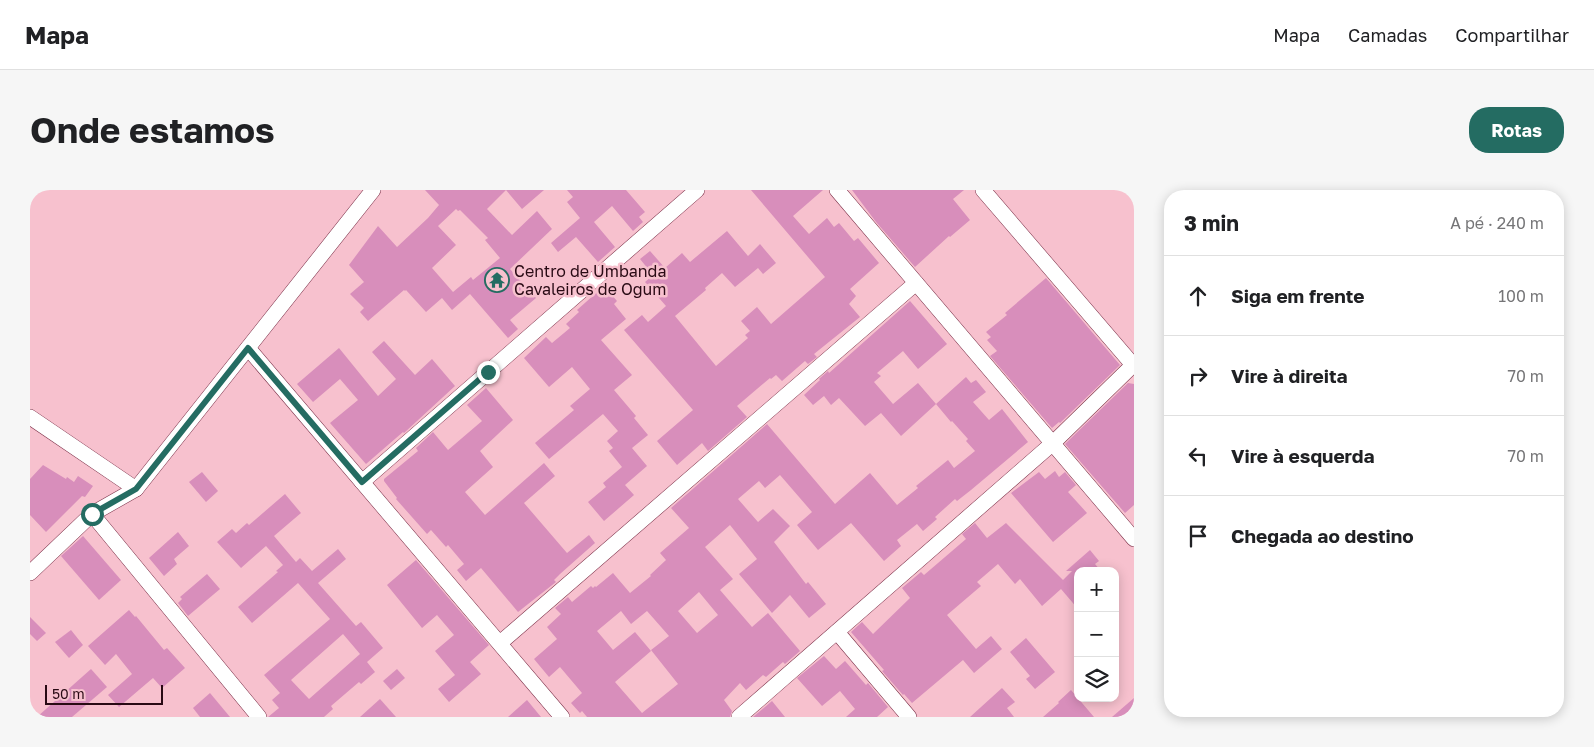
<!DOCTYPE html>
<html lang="pt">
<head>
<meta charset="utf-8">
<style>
	body { margin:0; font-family:"Golos Text",sans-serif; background:#f6f6f6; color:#202124 }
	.controls { position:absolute; right:15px; bottom:15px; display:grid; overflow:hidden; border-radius:10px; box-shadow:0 2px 12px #0003 }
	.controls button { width:45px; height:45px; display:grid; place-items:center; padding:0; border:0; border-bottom:1px solid #e0e0e0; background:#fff; color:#202124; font:25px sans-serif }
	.scale { position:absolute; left:15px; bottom:12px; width:118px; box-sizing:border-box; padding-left:5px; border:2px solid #290a14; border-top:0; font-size:14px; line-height:18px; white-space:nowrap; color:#290a14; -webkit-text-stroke:4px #f7c1ce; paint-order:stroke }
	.stop { position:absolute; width:15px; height:15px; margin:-11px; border:4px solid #246c62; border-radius:50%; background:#fff }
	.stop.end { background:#246c62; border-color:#fff; box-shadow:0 1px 5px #0008 }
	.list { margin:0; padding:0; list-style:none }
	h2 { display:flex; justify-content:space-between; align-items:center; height:65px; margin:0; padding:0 20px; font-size:21px }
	h2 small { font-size:16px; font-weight:400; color:#757577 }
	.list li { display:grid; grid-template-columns:32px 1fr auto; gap:15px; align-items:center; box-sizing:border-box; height:80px; padding:0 20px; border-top:1px solid #e0e0e0 }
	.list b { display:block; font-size:19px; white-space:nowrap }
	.list em { font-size:16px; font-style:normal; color:#757577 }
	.icon { flex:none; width:28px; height:28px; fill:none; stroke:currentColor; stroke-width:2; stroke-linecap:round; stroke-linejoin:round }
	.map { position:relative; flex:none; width:1104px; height:527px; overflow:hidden; border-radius:20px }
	header { display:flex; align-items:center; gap:30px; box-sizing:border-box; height:70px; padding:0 25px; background:#fff; border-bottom:1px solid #e0e0e0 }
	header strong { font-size:24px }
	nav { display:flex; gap:28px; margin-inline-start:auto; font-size:18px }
	.intro { display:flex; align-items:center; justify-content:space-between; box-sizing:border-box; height:120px; padding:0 30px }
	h1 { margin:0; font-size:35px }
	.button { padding:12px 22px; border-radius:20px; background:#246c62; color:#fff; font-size:18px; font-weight:700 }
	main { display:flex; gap:30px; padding:0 30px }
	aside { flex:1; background:#fff; border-radius:20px; box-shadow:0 2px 12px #0003 }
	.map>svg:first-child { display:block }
</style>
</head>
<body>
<header>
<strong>Mapa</strong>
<nav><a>Mapa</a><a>Camadas</a><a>Compartilhar</a></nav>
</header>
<div class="intro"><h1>Onde estamos</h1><a class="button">Rotas</a></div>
<main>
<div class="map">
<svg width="1104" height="527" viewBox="0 0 1104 527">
	<rect width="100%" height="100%" fill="#f7c1ce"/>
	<g fill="#d88ebb" fill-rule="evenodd">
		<path d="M395 0H514L492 19 476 0 457 19 482 45 507 21 522 39 480 79 506 108 480 130 488 139 478 148 440 104 422 120 412 108 396 122 376 100 375 101 374 100 338 131 330 122 334 118 320 104 334 92 319 75 348 36 367 57 398 28 409 15ZM426 19 428 21 430 20 458 48 455 50 470 68 443 90 441 87 423 102 402 78 426 55 408 36Z"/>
		<path d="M537 0H596L615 22 609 27 613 32 603 41 582 16 564 32 585 57 568 72 546 47 528 62 521 53 550 28 537 12 543 7Z"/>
		<path d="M721 0H793L763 26 779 44 797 28 804 37 809 33 824 51 828 48 849 73 820 99 826 106 819 114 830 127 784 164 787 167 778 174 775 171 752 191 746 185 741 189 740 188 707 216 717 227 678 261 672 253 647 275 627 251 663 220 594 140 612 125 618 132 636 116 615 92 623 85 610 69 620 61 635 78 652 63 660 72 697 41 718 66 730 54 746 73 733 84 728 78 705 97 692 83 675 98 676 100 645 126 686 176 718 148 715 145 720 141 711 131 727 117 741 134 795 87Z"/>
		<path d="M822 0H934L923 9 940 30 920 47 919 46 885 77 846 32Z"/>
		<path d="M1016 88 1090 175 1030 233 1029 232 1022 238 960 166 967 161 957 150 961 147 956 142 977 125 975 123Z"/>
		<path d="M574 96 587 111 584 114 596 129 571 150 602 185 584 200 606 226 604 228 618 245 602 258 617 276 595 295 604 305 574 331 558 312 576 297 573 293 592 277 579 261 583 258 577 251 588 241 573 224 519 269 505 253 544 220 540 216 560 199 542 177 519 197 494 168 516 147 522 153 540 138 536 134 549 122 547 120Z"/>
		<path d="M880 111 917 154 888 179 873 161 847 183 851 186 844 192 863 214 888 193 906 214 871 246 851 223 835 236 809 208 801 215 794 206 783 215 774 205 790 190 789 189 798 181 799 183Z"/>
		<path d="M354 151 385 185 402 169 425 196 374 243 373 242 336 274 300 233 328 210 310 189 283 212 267 194 309 158 348 206 366 189 342 162Z"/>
		<path d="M936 187 941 193 946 190 956 202 943 212 959 230 972 219 998 252 941 300 927 311 925 309 905 327 907 329 893 341 887 334 867 350 871 356 854 371 821 333 788 360 767 335 782 322 750 285 735 298 729 291 708 309 728 332 743 319 760 336 744 352 776 394 778 392 796 414 779 428 760 405 742 423 709 384 727 369 700 335 675 357 703 389 690 400 722 437 738 423 770 461 755 474 753 472 736 487 733 485 716 500 710 493 694 510 702 521 700 527H557L552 521 550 523 541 513 552 503 530 477 519 487 504 469 527 449 517 437 531 424 525 418 538 407 542 412 561 396 563 398 565 396 566 397 583 383 600 403 621 386 620 385 636 370 630 363 659 338 641 318 737 234 805 314 840 283 867 315 888 298 886 296 918 270 924 278 945 261 936 251 938 249 922 231 921 232 906 214ZM669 402 688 425 667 443 648 421ZM591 421 601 434 617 421 639 446 621 460 648 494 612 523 585 492 621 461 605 442 583 460 567 441Z"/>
		<path d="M1098 193 1104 194V315L1095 323 1035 254Z"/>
		<path d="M456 198 483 230 450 261 463 277 435 302 455 325 514 273 525 286 494 313 537 363 559 345 565 353 530 384 524 390 526 392 488 422 451 378 436 391 427 380 434 374 418 355 416 357 401 340 397 344 366 309 367 308 354 291V289L388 261 386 258 403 242 418 260 452 231 437 215Z"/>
		<path d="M13 275 36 289 37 287 44 292 48 286 63 296 55 307 52 306 16 342 0 325V289Z"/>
		<path d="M1025 281 1029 287 1035 282 1046 295 1038 302 1057 323 1023 352 981 303 1009 282 1015 289Z"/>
		<path d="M172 282 188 301 176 312 159 292Z"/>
		<path d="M255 304 271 323 244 346 266 372 270 368 282 381 308 359 316 369 288 393 326 436 331 432 353 458 337 472 345 482 331 494 329 492 301 516 303 519 294 527H238L249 518 242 510 250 503 234 485 300 429 268 393 222 433 208 417 248 382 246 381 253 375 236 356 211 378 187 352 202 339 206 343 217 333 219 335ZM313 444 330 464 279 509 261 490Z"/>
		<path d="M945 333 957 348 976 333 1033 390 1042 381H1036L1060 360 1069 371 1065 374 1071 381H1048V419L1031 399 1012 416 990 389 985 394 968 374 947 392 951 396 917 425 946 459 961 446 972 459 944 483 933 470 882 513 874 504 873 505 852 481 854 480 821 442 832 432 843 444 880 408 872 398 891 382 894 385 936 349 932 344Z"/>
		<path d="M148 342 159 356 144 369 147 374 134 386 119 368Z"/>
		<path d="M53 346 91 390 69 410 31 366Z"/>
		<path d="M386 370 459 455 440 472 451 484 419 512 408 499 425 485 405 461 424 445 407 425 392 438 357 395Z"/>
		<path d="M177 384 190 399 158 426 148 413 152 409 150 407Z"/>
		<path d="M99 420 105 427 106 426 134 460 137 458 155 478 132 498 123 488 89 517 78 505 102 484 86 464 75 475 58 456Z"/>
		<path d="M0 427 16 443 7 451 0 444Z"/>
		<path d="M41 440 53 455 39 468 25 452Z"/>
		<path d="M996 448 1025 482 1005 499 996 489 1000 486 980 462Z"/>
		<path d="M794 466 806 479 815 471 836 495 838 493 858 517 847 527H816L825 519 810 501 792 516 767 488Z"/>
		<path d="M61 479 77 497 42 527H7Z"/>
		<path d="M367 479 375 488 361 500 353 491Z"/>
		<path d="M972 498 985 512 977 518 984 527H940Z"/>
		<path d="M1041 500 1064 527H1013L1029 513 1028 512Z"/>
		<path d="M180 503 200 527H170L163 518Z"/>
		<path d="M1104 508V527H1082Z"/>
		<path d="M350 509 366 527H330Z"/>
		<path d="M497 510 511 527H478Z"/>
		<path d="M742 511 755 527H723Z"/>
	</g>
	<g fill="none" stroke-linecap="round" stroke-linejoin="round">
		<defs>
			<g id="minor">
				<path d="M807 0 1104 349"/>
				<path d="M953 0 1104 176"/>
				<path d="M218 158 532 527"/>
				<path d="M0 227 106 299"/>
				<path d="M332 292 667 0"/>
				<path d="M62 324 229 527"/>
				<path d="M0 383 62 324 106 299 343 0"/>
				<path d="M807 442 879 527"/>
				<path d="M470 453 886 93"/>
				<path d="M709 527 1023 253 1103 175"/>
			</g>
		</defs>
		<use href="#minor" stroke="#7c3149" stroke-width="16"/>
		<use href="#minor" stroke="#fff" stroke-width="15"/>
	</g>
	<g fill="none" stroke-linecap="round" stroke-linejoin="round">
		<path stroke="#246c62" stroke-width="6" d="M62 324 106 299 218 158 332 292 458 182"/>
	</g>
	<defs>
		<symbol id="temple-ring" viewBox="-11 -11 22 22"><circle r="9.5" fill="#f7c1ce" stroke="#246c62" stroke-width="1.5"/><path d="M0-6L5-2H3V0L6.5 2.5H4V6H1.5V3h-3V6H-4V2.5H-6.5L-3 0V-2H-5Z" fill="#246c62"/></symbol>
	</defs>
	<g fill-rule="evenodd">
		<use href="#temple-ring" x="453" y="76" width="28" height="28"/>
	</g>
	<g text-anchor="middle" stroke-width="5" stroke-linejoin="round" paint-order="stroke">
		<g font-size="16" fill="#290a14" stroke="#f7c1ce" text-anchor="start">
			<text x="484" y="87">Centro de Umbanda<tspan x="484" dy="18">Cavaleiros de Ogum</tspan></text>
		</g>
	</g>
</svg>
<div class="controls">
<button>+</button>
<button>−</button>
<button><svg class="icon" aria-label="layers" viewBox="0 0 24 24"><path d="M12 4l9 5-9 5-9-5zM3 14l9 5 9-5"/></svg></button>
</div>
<div class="scale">50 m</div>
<div class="stop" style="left:62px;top:324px"></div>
<div class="stop end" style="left:458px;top:182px"></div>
</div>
<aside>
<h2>3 min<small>A pé · 240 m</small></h2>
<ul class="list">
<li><svg class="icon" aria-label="ahead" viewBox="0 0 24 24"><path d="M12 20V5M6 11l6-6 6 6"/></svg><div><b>Siga em frente</b></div><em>100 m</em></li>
<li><svg class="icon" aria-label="right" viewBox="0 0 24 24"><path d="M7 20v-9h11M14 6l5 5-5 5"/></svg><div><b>Vire à direita</b></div><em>70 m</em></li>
<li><svg class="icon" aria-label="left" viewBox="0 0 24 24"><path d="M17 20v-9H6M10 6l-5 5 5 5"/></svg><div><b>Vire à esquerda</b></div><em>70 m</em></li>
<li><svg class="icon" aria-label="arrive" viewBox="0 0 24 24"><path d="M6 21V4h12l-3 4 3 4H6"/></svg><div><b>Chegada ao destino</b></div></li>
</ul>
</aside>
</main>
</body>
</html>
